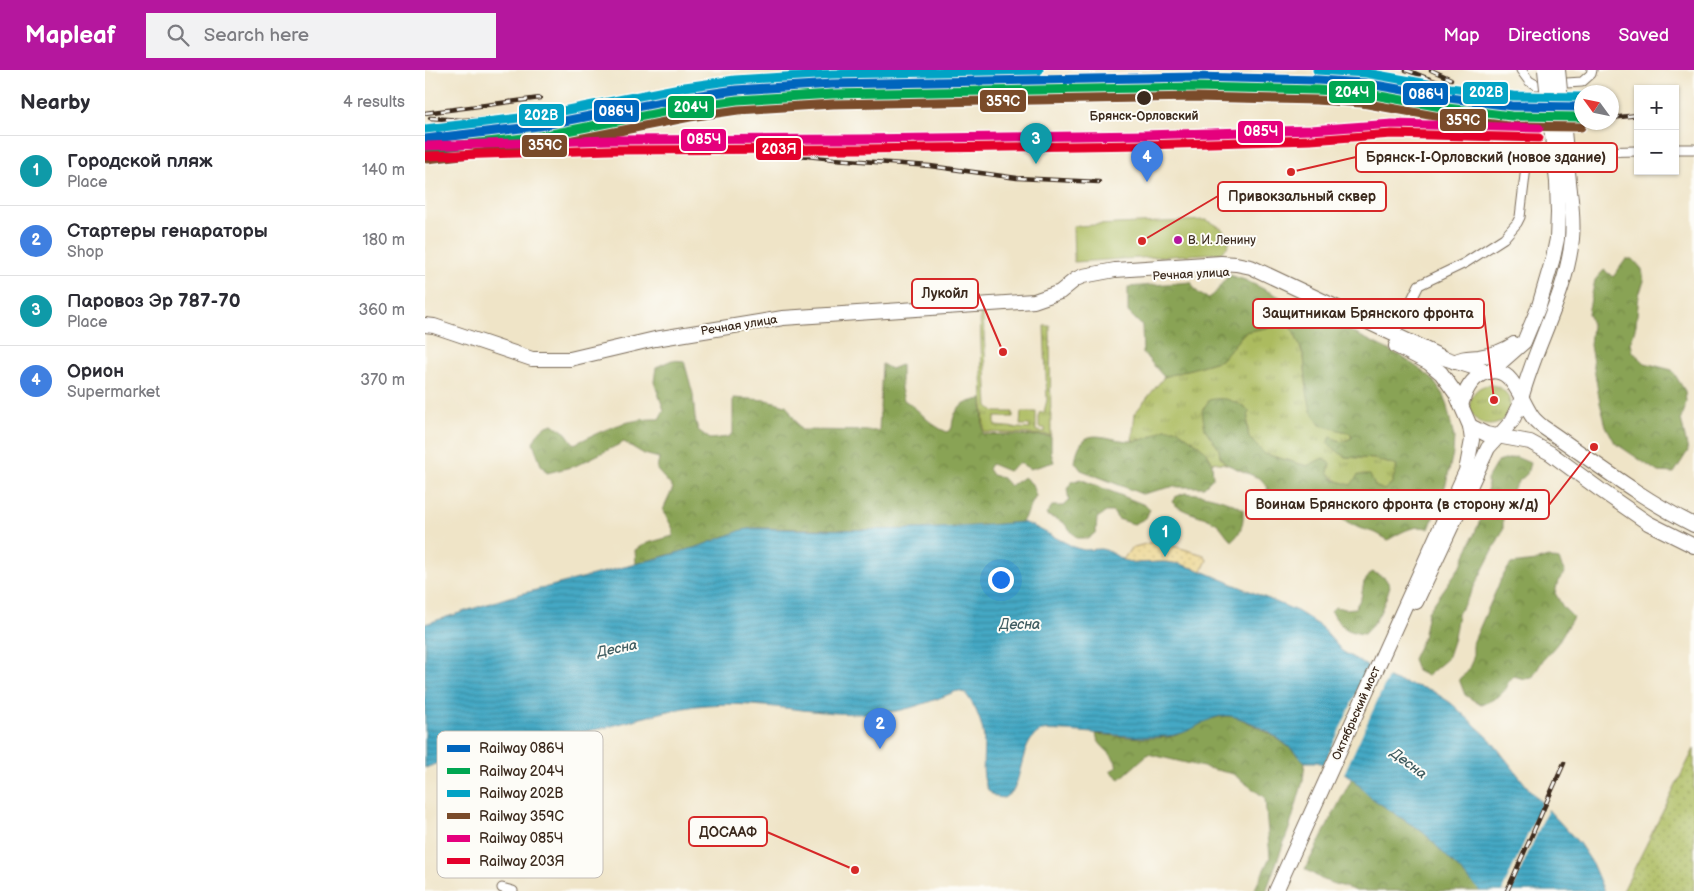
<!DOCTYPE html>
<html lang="en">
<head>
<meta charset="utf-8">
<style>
	body { margin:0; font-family:"Balsamiq Sans",sans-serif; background:#f2f2f3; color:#2b2b33 }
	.controls { position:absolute; right:15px; top:15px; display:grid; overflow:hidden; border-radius:0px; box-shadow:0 1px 4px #0004 }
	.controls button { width:45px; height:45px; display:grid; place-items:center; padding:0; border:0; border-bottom:1px solid #e1e1e2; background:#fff; color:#2b2b33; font:25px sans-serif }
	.compass { position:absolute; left:1149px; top:15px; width:45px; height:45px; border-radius:50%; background:#fff; box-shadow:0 1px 4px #0004; rotate:303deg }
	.you { position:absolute; left:575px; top:509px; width:18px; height:18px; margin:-12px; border:4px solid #fff; border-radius:50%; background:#1a73e8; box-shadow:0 0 0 8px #1a73e833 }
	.badge { display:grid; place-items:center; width:32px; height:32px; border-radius:50%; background:#b5179e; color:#fff; font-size:16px; font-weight:700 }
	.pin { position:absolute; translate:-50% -41px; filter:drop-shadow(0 1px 2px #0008) }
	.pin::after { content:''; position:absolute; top:26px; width:18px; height:15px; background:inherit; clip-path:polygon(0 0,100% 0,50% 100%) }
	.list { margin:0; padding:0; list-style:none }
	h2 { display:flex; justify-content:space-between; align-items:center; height:65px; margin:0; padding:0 20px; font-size:21px }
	h2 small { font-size:16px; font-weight:400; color:#7c7c81 }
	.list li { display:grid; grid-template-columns:32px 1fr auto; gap:15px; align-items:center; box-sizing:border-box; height:70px; padding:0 20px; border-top:1px solid #e1e1e2 }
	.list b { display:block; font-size:19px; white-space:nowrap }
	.list p { margin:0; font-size:16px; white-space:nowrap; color:#7c7c81 }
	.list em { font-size:16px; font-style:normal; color:#7c7c81 }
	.icon { flex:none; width:28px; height:28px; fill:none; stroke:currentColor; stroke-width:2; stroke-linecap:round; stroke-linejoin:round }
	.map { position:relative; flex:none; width:1269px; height:821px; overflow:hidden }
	header { display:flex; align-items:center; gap:30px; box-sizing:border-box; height:70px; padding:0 25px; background:#b5179e; color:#fff }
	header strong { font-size:24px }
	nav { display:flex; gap:28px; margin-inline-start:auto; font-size:18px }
	.search { width:350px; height:45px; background:#f2f2f3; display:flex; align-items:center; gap:12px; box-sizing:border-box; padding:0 18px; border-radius:0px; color:#7c7c81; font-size:19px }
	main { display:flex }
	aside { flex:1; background:#fff }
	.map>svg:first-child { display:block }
</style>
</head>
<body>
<header>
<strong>Mapleaf</strong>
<div class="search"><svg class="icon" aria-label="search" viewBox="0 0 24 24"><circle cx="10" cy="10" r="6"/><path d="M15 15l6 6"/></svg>Search here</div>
<nav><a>Map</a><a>Directions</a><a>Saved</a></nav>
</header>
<main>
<aside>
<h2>Nearby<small>4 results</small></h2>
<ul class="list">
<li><span class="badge" style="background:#0f9aa8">1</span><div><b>Городской пляж</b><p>Place</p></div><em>140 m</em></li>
<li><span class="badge" style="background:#3f7fe0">2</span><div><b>Стартеры генараторы</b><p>Shop</p></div><em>180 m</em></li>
<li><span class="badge" style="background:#0f9aa8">3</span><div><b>Паровоз Эр 787-70</b><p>Place</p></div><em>360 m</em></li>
<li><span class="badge" style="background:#3f7fe0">4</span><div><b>Орион</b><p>Supermarket</p></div><em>370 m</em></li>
</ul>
</aside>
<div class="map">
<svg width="1269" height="821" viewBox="0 0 1269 821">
	<defs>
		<pattern id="grass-tufts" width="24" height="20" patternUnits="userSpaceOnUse" patternTransform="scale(1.25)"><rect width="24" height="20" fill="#acbb5e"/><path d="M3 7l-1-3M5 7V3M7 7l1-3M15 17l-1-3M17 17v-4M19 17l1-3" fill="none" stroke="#8d984d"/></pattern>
		<pattern id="forest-crowns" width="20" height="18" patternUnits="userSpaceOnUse" patternTransform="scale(1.25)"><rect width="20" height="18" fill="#89a355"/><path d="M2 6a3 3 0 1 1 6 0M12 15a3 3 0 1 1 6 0" fill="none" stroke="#718546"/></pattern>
		<pattern id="sand-dots" width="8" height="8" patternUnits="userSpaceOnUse" patternTransform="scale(1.25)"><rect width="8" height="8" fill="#eeda9e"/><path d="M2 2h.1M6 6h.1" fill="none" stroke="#cdbb88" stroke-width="1.8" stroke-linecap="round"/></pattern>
		<pattern id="garden-dots" width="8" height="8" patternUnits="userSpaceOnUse" patternTransform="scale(1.25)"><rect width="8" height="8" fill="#acbb5e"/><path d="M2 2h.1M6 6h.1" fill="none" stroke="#8d984d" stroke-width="1.8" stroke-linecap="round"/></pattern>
		<pattern id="water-rules" width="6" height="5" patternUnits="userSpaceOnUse" patternTransform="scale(1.25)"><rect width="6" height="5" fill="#44a8c4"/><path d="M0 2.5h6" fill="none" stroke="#3a899f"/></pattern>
	</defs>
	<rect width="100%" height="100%" fill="#fdfcf7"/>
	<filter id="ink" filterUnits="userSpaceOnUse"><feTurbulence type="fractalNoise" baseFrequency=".02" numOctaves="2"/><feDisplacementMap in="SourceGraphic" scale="10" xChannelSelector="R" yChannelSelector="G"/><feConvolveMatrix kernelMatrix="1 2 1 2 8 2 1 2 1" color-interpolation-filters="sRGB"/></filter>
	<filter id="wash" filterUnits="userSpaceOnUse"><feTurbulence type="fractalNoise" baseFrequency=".0096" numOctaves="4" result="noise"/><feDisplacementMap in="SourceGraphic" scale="20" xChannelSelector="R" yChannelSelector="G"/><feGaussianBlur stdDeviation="1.12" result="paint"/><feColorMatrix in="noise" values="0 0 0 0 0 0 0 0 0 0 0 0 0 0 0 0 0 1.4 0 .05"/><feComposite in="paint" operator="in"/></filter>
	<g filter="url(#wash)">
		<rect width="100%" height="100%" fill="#efe4c7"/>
		<g fill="url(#grass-tufts)" stroke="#74723e">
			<path d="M555 244H558L563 336 570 342H588V347H570V356L605 359 604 355H595L596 342H611V361L620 362V358H614V343L619 342 622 330 619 256H625L626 365 559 362Z"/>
			<path d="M865 253 879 286 882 321 912 359 925 363 927 369 917 372 920 387 950 389 972 396 967 413 959 420C940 413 916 421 903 402L840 384 824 368 822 354 780 359 794 379 795 386 801 394 787 392C775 371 762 366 740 359L722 369 707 371 710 343 739 307 796 290 820 262Z"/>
			<circle cx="1065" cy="335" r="20"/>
		</g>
		<g fill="url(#forest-crowns)" stroke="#62663a">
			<path d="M1201 189H1208L1217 199 1219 211 1214 225 1211 255 1206 272 1208 282 1220 293 1247 300 1260 321 1261 332 1256 349 1263 381 1249 403 1233 402 1190 373 1181 356 1175 333 1165 275 1167 255 1163 243 1170 210 1179 200 1188 207Z"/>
			<path d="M805 205 820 210 976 286 1006 307 1020 328 1029 367 1028 383 1021 414 1004 459C990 453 975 463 963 470L951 463 934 458 881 431 863 420 856 424 857 433 844 435 836 428 843 418 836 409 801 394 795 386 794 379 780 359 777 341 784 330C800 326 811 331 824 341L822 354 824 368 840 384 882 396 898 388 905 394 903 402 909 410 926 415 933 405H945L950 416 959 420 967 413 972 396 950 389 920 387 902 373 906 367 917 372 927 368 925 363 895 355 886 341 882 321 879 286 865 253 820 262 796 290 739 307 718 283 717 256 703 242V217L766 212C770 221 775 226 784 228 795 221 794 213 805 205Z"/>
			<path d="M247 290 259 291 268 324 270 348 273 360 285 369 303 367 308 363V328L342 330 361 335 376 360 454 361 457 294 466 299 476 295V319L479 330C496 340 502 354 522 362L527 358C528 338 538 332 557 329L558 364 626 366V383L629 392 605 399 595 393 583 401 566 394 563 399 567 405 578 408 585 416 599 407 607 414 611 426 597 452 534 458 463 460 329 458 301 466 275 476 211 494 210 480 219 474 248 466V459L238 440 248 418 232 400 234 388 219 384 199 372 150 396 122 403 116 395 108 373C113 363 115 357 128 354L141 363 149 374C178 361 200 348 234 349L239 340 229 312 231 297Z"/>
			<path d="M740 359H752L781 381 787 392 788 408 779 417H746L717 424 656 400 650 392C656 351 680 371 707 371 720 371 729 365 740 359Z"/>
			<path d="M1091 387 1105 393 1102 404 1093 412 1081 431 1078 444V460L1047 521 1033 544 1029 568 1022 589 1002 606 992 601 988 589 998 568 1003 542 1036 495 1057 446 1063 419 1062 409 1072 392Z"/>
			<path d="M655 409 720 435 725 439 721 448 709 454 693 449 688 442H681L672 448 671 462 664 468H652L638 452 621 445 627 436H638L644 430 642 419 647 412Z"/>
			<path d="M760 423C780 424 801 429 818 439 819 451 817 463 807 471 800 465 798 458 791 453 776 444 759 444 747 432L750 427Z"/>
			<path d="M1123 487 1134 490 1140 503 1133 511 1130 523 1138 537 1148 547 1132 574 1118 590 1107 608 1099 609 1089 606C1084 611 1083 612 1080 619 1076 627 1065 631 1056 635L1040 625 1034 609 1042 602 1048 589V573L1077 507 1086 494 1110 491Z"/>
			<path d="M947 502 960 508 965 516C959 535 954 550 939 564 921 562 916 557 906 541L910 537 921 539 930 538 936 528 939 512Z"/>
			<path d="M809 646C835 657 860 671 880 692L878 711 865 756 841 821H829L845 787 840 728 808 704 723 684 695 709 685 701 692 697C689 681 673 679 671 664 693 666 720 670 742 667 757 666 768 655 781 650 790 647 799 646 809 646Z"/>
			<path d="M927 708 945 727 999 763 1055 821H932L898 810 880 799Z"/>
		</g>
		<path fill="url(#sand-dots)" stroke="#94825e" d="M731 471 779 485 782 490 777 501C765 498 751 492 738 492 724 492 712 495 698 490L706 478Z"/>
		<path fill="#acbb5e" stroke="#74723e" d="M781 150C794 155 817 170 795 183L649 192 648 156Z"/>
		<path fill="url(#garden-dots)" stroke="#74723e" d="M1269 679V821H1198Z"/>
		<path fill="url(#water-rules)" stroke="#406971" d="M597 452 610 457 651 478 659 480 676 479 684 481 698 490 711 493 739 492 755 494 777 501 832 524 872 541 885 549 897 558 917 581 950 601 968 610 1006 620 1026 633 1065 669 1104 719 1154 773 1166 791 1179 821H1055L999 763 945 727 927 708 916 701 892 692H880C862 673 836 654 810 647 790 641 775 657 757 663 744 667 733 667 720 667 704 667 620 657 614 662 598 672 597 700 590 717L587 722 579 728C548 727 562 682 558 662 555 647 549 634 540 623L532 621C507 631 483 641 456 643 398 648 339 630 281 635 245 638 209 651 174 659 116 671 55 677 0 698V554L84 527 241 486 275 476 317 460 329 458C418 461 508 461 597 452Z"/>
		<g fill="#efe4c7">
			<path d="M944 595 964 605 918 706 898 697Z"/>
			<path d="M1118 731 1124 737 1086 821H1077Z"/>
		</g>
	</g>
	<g filter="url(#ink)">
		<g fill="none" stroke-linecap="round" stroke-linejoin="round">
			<defs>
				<g id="minor">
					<path d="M1096 0 1104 11 1111 15 1157 12 1166 4 1167 0"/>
					<path d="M1250 79H1269"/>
					<path d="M969 265 994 215 1040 193 1079 168 1092 153 1095 147 1101 97 1106 89 1114 83 1213 81"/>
					<path d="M77 818 88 821"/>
				</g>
				<g id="primary">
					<path d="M0 255 9 256 107 289H145L230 269 358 248 609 231 635 222 651 209 658 206 690 200 796 193 811 194 826 197 1019 288 1063 302"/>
					<path d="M1030 292C1037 287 1045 288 1054 287 1066 285 1079 281 1089 274"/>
					<path d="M1065 302 1099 272 1114 236 1128 188 1132 169 1133 143 1132 112"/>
					<path d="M1036 336C1039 324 1045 310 1057 304 1088 290 1095 332 1109 349 1112 352 1115 355 1118 357 1168 391 1215 428 1269 455"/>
					<path d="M1045 356 1061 364 1105 372 1125 383 1174 419 1223 453 1269 476"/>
					<path d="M991 532 1063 378 1087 351 1094 337C1107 280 1141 228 1147 169 1149 150 1146 130 1144 112"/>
					<path d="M851 821 1041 401 1047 370 1045 356 1031 324 1016 303 1004 293 971 276"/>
				</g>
			</defs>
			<use href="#minor" stroke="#7a6b59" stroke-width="11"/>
			<use href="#primary" stroke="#7a6b59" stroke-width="16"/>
			<use href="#minor" stroke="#fff" stroke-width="9"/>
			<use href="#primary" stroke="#fff" stroke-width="14"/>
			<defs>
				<g id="rail">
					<path d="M981 0C993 4 1005 10 1018 13 1063 26 1110 32 1156 35"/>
					<path d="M1006 0 1026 9"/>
					<path d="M1186 37H1190"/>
					<path d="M0 43 115 28"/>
					<path d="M5 48 37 50 97 47"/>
					<path d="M1186 48 1213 45"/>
					<path d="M114 56 248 39 354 30 816 22 909 23 1156 48"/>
					<path d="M0 81 84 80H244L968 65"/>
					<path d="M354 83 409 89 505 96 592 108 674 112"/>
					<path d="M1082 821 1139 693"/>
				</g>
			</defs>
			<use href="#rail" stroke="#3b2a1e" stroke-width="4.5"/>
			<use href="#rail" stroke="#fdfcf7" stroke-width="2.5" stroke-dasharray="8" stroke-linecap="butt"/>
			<defs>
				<g id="primary-bridge">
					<path d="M1120 0 1132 112"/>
					<path d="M1133 0 1144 112"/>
				</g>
			</defs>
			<use href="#primary-bridge" stroke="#7a6b59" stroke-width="16" stroke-linecap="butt"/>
			<use href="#primary-bridge" stroke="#fff" stroke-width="14"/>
			<defs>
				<path id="rail-1" d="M0 69 114 56 262 27 311 20 407 14 770 7 892 10 939 13 1024 28 1087 36 1156 37"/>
				<path id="rail-2" d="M1 79 116 66 264 37 312 30 407 24 770 17 892 20 938 23 1022 38 1086 46 1156 47"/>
				<g id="rail-3">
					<path d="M892 0 941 3 1025 18 1088 26 1156 27"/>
					<path d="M0 59 112 46 260 17 310 10 407 4 614 0"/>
				</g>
				<path id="rail-4" d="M2 89 118 76 265 47 313 40 408 34 770 27 891 30 937 33 1021 48 1084 56 1156 57"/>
				<path id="rail-5" d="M0 76 185 70 435 69 719 65 886 60 967 54 1114 58"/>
				<path id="rail-6" d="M0 86 185 80 435 79 719 75 886 70 967 64 1114 68"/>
			</defs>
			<use href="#rail-1" stroke="#fdfcf7" stroke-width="12"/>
			<use href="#rail-2" stroke="#fdfcf7" stroke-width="12"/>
			<use href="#rail-3" stroke="#fdfcf7" stroke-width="12"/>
			<use href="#rail-4" stroke="#fdfcf7" stroke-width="12"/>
			<use href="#rail-5" stroke="#fdfcf7" stroke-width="12"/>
			<use href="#rail-6" stroke="#fdfcf7" stroke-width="12"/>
			<use href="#rail-1" stroke="#0065bd" stroke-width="9"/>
			<use href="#rail-2" stroke="#00a651" stroke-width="9"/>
			<use href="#rail-3" stroke="#03a3c5" stroke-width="9"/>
			<use href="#rail-4" stroke="#7a4b2a" stroke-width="9"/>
			<use href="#rail-5" stroke="#e5007d" stroke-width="9"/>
			<use href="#rail-6" stroke="#e4002b" stroke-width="9"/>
		</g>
	</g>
	<circle fill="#3b2a1e" stroke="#fdfcf7" stroke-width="2" cx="719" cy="28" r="8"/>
	<circle fill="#b5179e" stroke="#fdfcf7" stroke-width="2" cx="753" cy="170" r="5"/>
	<g text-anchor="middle" stroke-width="4" stroke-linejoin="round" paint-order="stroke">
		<g font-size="12" font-weight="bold" fill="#3b2a1e" stroke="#fdfcf7">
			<text x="719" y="50">Брянск-Орловский</text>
		</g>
		<g font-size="12" fill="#3b2a1e" stroke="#fdfcf7" text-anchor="start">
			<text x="763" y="174">В. И. Ленину</text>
		</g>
		<g font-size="12" fill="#3b2a1e" stroke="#fdfcf7">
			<text transform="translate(766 204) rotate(-3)" y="4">Речная улица</text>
			<text transform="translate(314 255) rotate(-9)" y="4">Речная улица</text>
			<text transform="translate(931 643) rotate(-66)" y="4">Октябрьский мост</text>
		</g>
		<g font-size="14" font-style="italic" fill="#3f5c60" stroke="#fdfcf7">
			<text x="595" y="559">Десна</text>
			<text transform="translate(192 578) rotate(-11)" y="5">Десна</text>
			<text transform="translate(984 693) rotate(37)" y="5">Десна</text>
		</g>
	</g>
	<rect x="12" y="661" width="166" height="147" rx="8" fill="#fdfcf7" stroke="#c3bdb6" stroke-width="1"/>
	<rect x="22" y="675" width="23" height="7" fill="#0065bd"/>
	<rect x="22" y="698" width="23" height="6" fill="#00a651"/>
	<rect x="22" y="720" width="23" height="7" fill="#03a3c5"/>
	<rect x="22" y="743" width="23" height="6" fill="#7a4b2a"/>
	<rect x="22" y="765" width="23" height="7" fill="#e5007d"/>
	<rect x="22" y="788" width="23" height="6" fill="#e4002b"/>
	<g font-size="14" fill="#3b2a1e">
		<text x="54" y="683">Railway 086Ч</text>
		<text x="54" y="706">Railway 204Ч</text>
		<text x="54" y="728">Railway 202В</text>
		<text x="54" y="751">Railway 359С</text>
		<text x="54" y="773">Railway 085Ч</text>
		<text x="54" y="796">Railway 203Я</text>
	</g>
	<path fill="none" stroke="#d62828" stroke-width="2" d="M866 102L931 87M717 171L793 126M578 282L553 223M1069 330L1059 244M1169 377L1124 435M430 800L342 762"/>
	<g fill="#d62828" stroke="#fdfcf7" stroke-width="2">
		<circle cx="866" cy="102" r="5"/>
		<circle cx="717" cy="171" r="5"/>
		<circle cx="578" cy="282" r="5"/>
		<circle cx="1069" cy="330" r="5"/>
		<circle cx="1169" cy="377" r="5"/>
		<circle cx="430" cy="800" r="5"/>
	</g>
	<g fill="#fdfcf7" stroke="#d62828" stroke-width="2">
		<rect x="931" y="73" width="261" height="29" rx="5"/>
		<rect x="793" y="112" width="168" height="29" rx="5"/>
		<rect x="487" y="209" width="66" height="29" rx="5"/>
		<rect x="828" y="229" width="231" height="29" rx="5"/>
		<rect x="821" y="420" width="303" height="29" rx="5"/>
		<rect x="264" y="747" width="78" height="29" rx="5"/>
	</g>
	<g font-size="14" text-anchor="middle" font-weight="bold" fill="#3b2a1e">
		<text x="1061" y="92">Брянск-I-Орловский (новое здание)</text>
		<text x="877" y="131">Привокзальный сквер</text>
		<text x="520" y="228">Лукойл</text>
		<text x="943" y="248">Защитникам Брянского фронта</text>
		<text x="972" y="439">Воинам Брянского фронта (в сторону ж/д)</text>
		<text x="303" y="767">ДОСААФ</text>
	</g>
	<g stroke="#fdfcf7" stroke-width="2">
		<rect x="903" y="10" width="48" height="24" rx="5" fill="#00a651"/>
		<rect x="1037" y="11" width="47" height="24" rx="5" fill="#03a3c5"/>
		<rect x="977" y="12" width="47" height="24" rx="5" fill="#0065bd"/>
		<rect x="554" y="19" width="48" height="24" rx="5" fill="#7a4b2a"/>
		<rect x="242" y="25" width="48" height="24" rx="5" fill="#00a651"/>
		<rect x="168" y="29" width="47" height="24" rx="5" fill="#0065bd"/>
		<rect x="93" y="33" width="47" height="24" rx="5" fill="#03a3c5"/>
		<rect x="1014" y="38" width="48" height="24" rx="5" fill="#7a4b2a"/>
		<rect x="812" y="50" width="47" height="24" rx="5" fill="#e5007d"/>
		<rect x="255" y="58" width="47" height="24" rx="5" fill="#e5007d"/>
		<rect x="96" y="64" width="47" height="24" rx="5" fill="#7a4b2a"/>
		<rect x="330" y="67" width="47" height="24" rx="5" fill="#e4002b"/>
	</g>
	<g font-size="14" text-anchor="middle" font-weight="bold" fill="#fff">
		<text x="927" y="27">204Ч</text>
		<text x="1061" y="27">202В</text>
		<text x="1001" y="29">086Ч</text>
		<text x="578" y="36">359С</text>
		<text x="266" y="42">204Ч</text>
		<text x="191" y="46">086Ч</text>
		<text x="116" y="50">202В</text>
		<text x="1038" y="55">359С</text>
		<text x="836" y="66">085Ч</text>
		<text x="279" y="74">085Ч</text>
		<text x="120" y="80">359С</text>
		<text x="354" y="84">203Я</text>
	</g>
</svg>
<div class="controls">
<button>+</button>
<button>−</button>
</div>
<svg class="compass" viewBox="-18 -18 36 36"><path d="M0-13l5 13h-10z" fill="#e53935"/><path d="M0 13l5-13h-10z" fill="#7c7c81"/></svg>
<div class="you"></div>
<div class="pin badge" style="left:740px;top:487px;background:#0f9aa8">1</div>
<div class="pin badge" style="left:455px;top:679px;background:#3f7fe0">2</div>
<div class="pin badge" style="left:611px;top:94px;background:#0f9aa8">3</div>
<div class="pin badge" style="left:722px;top:112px;background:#3f7fe0">4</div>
</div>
</main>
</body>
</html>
